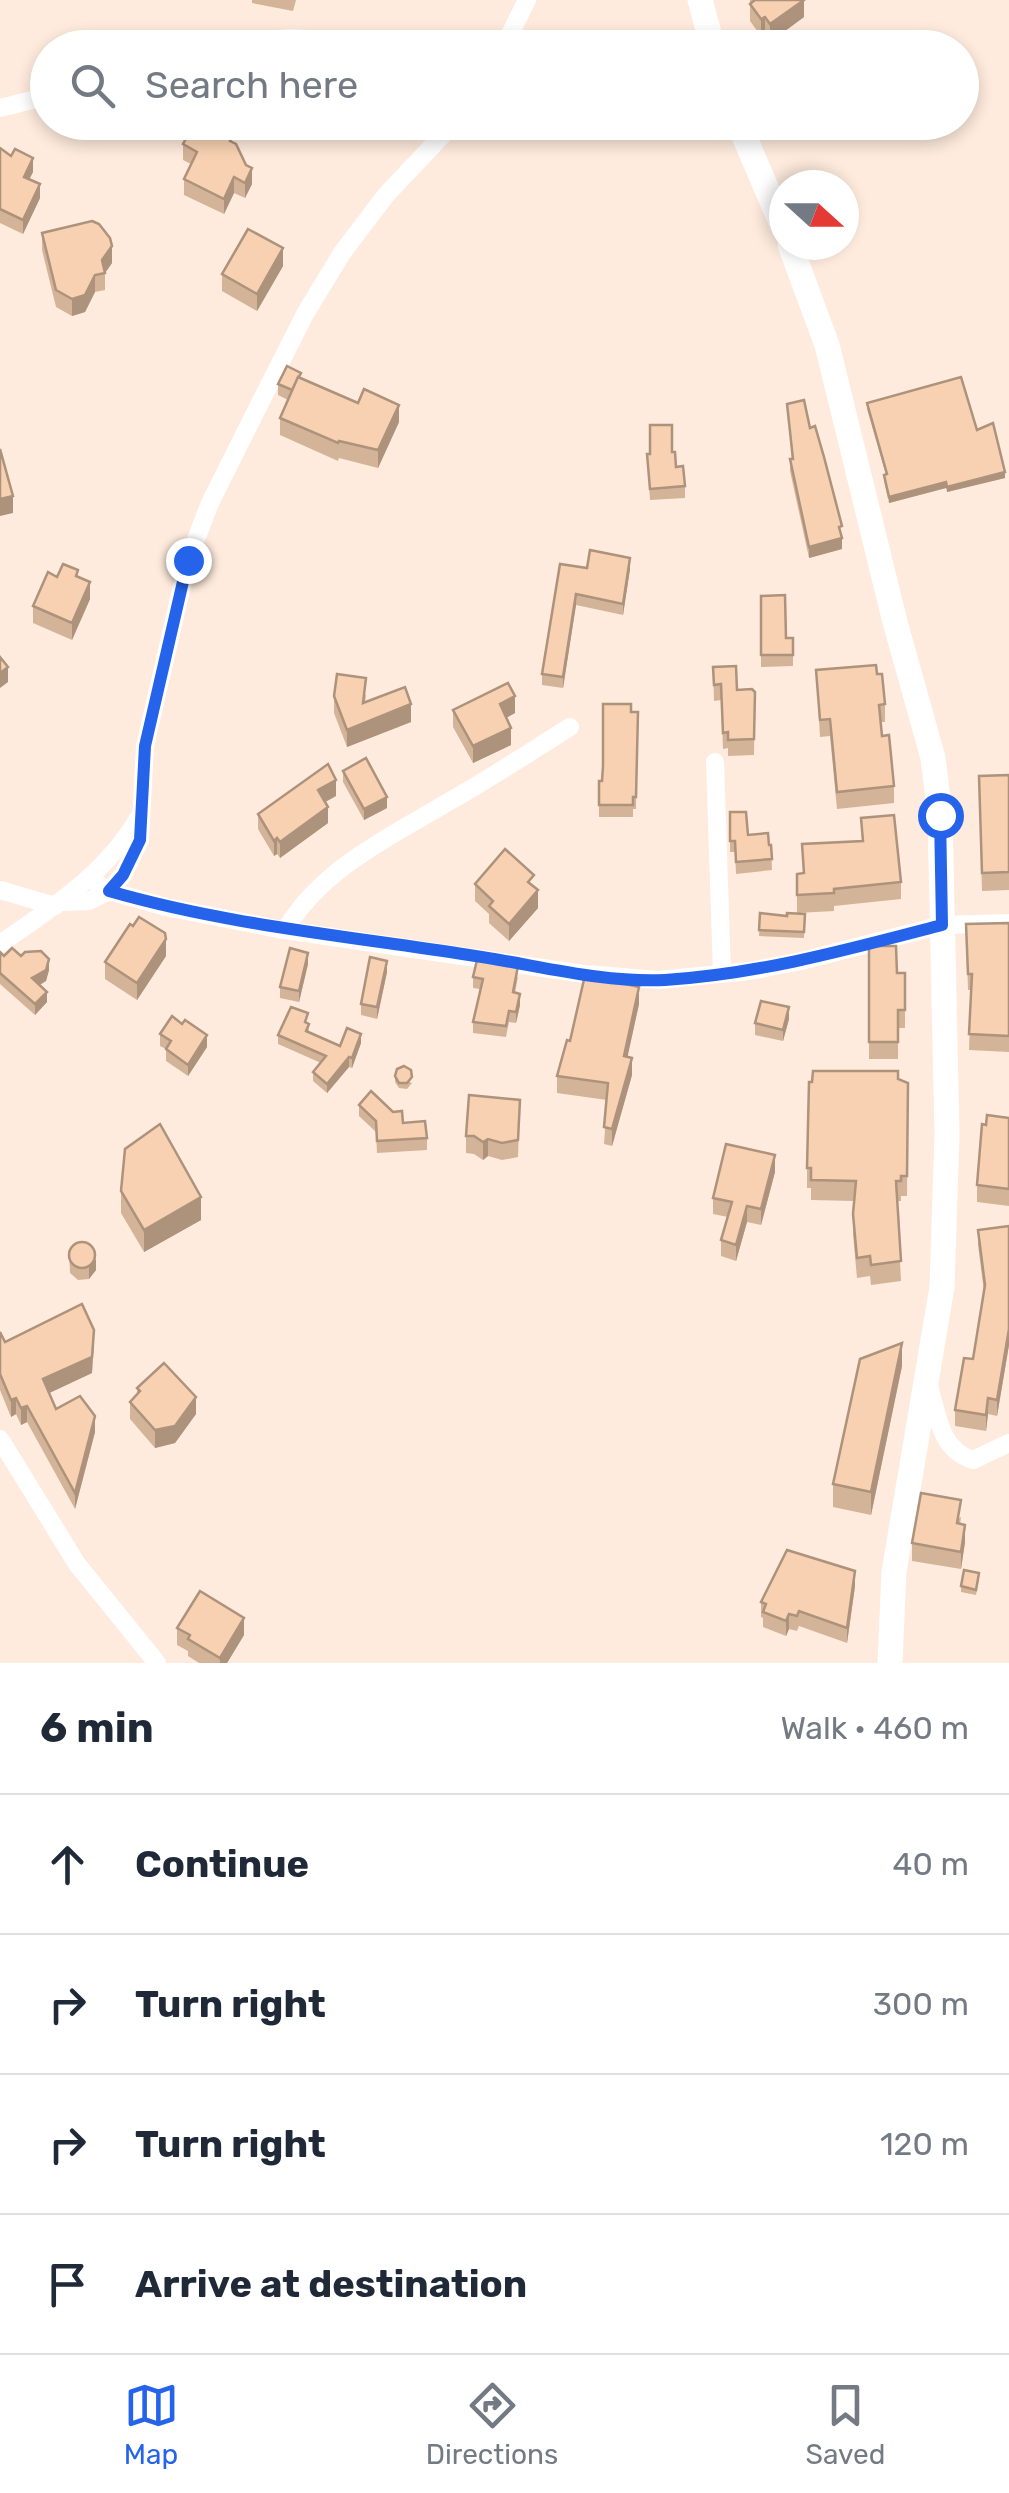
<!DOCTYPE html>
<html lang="en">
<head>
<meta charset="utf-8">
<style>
	body { margin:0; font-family:Rubik,sans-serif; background:#f6f6f7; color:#1f2937 }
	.compass { position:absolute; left:769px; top:170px; width:90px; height:90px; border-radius:50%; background:#fff; box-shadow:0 5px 15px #0003; rotate:111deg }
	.stop { position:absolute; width:30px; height:30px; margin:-22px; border:8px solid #2563eb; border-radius:50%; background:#fff }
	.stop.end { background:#2563eb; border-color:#fff; box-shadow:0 2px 10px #0008 }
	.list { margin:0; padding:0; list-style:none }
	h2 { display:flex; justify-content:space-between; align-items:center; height:130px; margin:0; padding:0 40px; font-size:42px }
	h2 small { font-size:32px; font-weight:400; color:#747a83 }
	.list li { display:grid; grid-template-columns:65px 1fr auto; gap:30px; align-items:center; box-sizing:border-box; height:140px; padding:0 40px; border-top:2px solid #e0e1e3 }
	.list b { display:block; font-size:38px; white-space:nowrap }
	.list em { font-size:32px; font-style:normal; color:#747a83 }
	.icon { flex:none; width:55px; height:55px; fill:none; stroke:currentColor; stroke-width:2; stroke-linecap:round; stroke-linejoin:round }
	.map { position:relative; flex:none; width:1009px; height:1663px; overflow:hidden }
	.search { position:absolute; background:#fff; box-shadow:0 5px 15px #0003; left:30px; right:30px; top:30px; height:110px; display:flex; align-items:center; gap:25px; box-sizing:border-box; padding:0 35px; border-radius:55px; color:#747a83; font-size:38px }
	.sheet { height:690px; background:#fff }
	nav { display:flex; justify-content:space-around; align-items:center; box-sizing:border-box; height:140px; border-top:2px solid #e0e1e3; background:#fff; font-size:28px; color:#747a83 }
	nav a { display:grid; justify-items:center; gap:5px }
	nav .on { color:#2563eb }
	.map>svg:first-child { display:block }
</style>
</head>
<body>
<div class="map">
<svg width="1009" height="1663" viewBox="0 0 1009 1663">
	<rect width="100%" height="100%" fill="#feebdd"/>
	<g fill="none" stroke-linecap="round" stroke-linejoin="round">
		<g stroke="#fff" stroke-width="18">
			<path d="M227 48C264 40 303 31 340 48"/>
			<path d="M503 48 527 0"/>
			<path d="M0 108 48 96"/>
			<path d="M715 762 722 974"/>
			<path d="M90 879 109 891 166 907 278 929 584 974 659 980 750 971 801 961 942 925 1009 923"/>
			<path d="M0 890 55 906"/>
			<path d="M63 902 89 901 109 891 123 875 140 840 145 746 188 560 210 503 252 419 305 314 342 253 386 195 455 122"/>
			<path d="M286 929C321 869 391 836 450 801 491 778 530 752 570 727"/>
			<path d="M0 944C53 907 106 874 139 817"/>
			<path d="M929 1386C938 1416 940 1450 973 1460L1009 1443"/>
			<path d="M0 1439 77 1564 157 1663"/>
		</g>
		<g stroke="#fff" stroke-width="25">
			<path d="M700 0 713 48"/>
			<path d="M738 122 784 229"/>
			<path d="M790 245 827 345 895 622 933 758 940 815 947 1134 942 1287 894 1572 890 1663"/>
		</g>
	</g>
	<g fill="#d4b498">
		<path d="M252 0H296L293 11 252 3Z"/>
		<path d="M750 0H804V17L770 42 765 34 761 36 750 21Z"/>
		<path d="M854 122H897L887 130 885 127 868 136 863 128 859 130Z"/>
		<path d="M232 142 252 184 245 198 234 193 224 214 184 195V179L191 164 183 160V144Z"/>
		<path d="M0 148 33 172 29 179 40 198 23 234 0 223Z"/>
		<path d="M42 233 112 263 105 273V290L95 292 85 312 72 316 56 307 42 250Z"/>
		<path d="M283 266 257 311 222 291V274Z"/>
		<path d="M301 378 399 422 378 468 339 458 338 461 280 435V418L288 400 278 395V384Z"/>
		<path d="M867 403 977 430 1005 478 947 492 946 488 889 503 884 481V475H886L867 409Z"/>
		<path d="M787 404 810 428 842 538V549L809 558 790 471V459H792Z"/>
		<path d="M672 452 676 467 685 486V498L650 500 647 454Z"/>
		<path d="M587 568 630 569 623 615 576 605 563 688 542 685V674Z"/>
		<path d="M57 577 78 578 90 599 72 640 33 623V606Z"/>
		<path d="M761 596 786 638H793V666L761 667Z"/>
		<path d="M713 667 737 690 755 692 754 755 728 756V748L723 749 721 700 714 701Z"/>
		<path d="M816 670 877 674 885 704V722H881L882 736 894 786V803L837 809 830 736 820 737Z"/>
		<path d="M366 695 365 702 411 722 347 747 334 713V696Z"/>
		<path d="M453 710 515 713 506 718 511 745 473 763 453 727Z"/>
		<path d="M631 712H638L636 809H633V817H599V781H602Z"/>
		<path d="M343 771 387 808 364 820 343 782Z"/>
		<path d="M1009 775V890L982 891 979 793Z"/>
		<path d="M336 796 325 802 328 823 280 858 277 854 274 856 258 829V814Z"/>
		<path d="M730 812 748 835 771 845 772 870 736 874 735 852H730Z"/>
		<path d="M861 818 901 882V899L834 906V911L797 913V874L803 873 802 844 862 841Z"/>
		<path d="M475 884 534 887 538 908 509 941 489 923V914L475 901Z"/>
		<path d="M760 913 787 916 805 914 804 938 759 936Z"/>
		<path d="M1009 923V1052L969 1050 971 990H968L966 924Z"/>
		<path d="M869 946 897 973H905V1028H898V1059H869Z"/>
		<path d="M0 952 4 956H21L49 970 46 981 40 985 47 1002 35 1015 0 984Z"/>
		<path d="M166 956 137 1000 105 979V962Z"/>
		<path d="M308 964 299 1002 280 998V987Z"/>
		<path d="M387 972 377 1019 361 1015V1004Z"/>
		<path d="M473 977H518L515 993 520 1005 516 1023 509 1022 506 1037 473 1033V1022L480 989 473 988Z"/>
		<path d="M639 1004 627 1057 632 1075 612 1146 604 1144 607 1100 557 1093V1076L570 1041Z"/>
		<path d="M789 1019 783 1041 755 1035V1023Z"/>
		<path d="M308 1023 309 1032 340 1046 361 1043 352 1068 349 1067 327 1093 313 1081V1072L321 1063 278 1044V1035Z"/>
		<path d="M182 1024 207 1047 188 1076 166 1061V1049L160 1046V1034Z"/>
		<path d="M395 1076 412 1083 407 1089 399 1088 395 1082Z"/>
		<path d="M898 1079 908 1083 907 1196H901V1201H897L901 1281 871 1285 870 1276 857 1278 853 1234 854 1201 811 1200V1188H807V1168Z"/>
		<path d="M520 1100 518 1157 502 1160 488 1156 483 1160 474 1154 466 1153V1136Z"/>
		<path d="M359 1105 403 1123 427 1138V1150L377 1153 376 1132 359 1116Z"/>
		<path d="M1009 1118V1206L977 1202V1185L986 1125Z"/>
		<path d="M775 1172 761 1225 747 1222 736 1261 721 1256V1240L728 1217 713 1214V1198Z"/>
		<path d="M121 1191 201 1220 144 1252 121 1213Z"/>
		<path d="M1009 1226V1345L997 1416 988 1414 986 1431 955 1426V1410L973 1359 984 1292 978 1245V1230Z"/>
		<path d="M69 1251 96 1270 89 1279 78 1280 70 1273Z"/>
		<path d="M0 1332 5 1342 94 1347 92 1373 49 1393 56 1409 95 1432 75 1509 27 1422 21 1425 16 1414 11 1417 0 1390Z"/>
		<path d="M902 1366 871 1515 833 1507V1484Z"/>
		<path d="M137 1388 196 1414 175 1443 155 1448 130 1419V1402L137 1394Z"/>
		<path d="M961 1517 960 1524 965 1542 961 1569 912 1561V1543Z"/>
		<path d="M979 1579 976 1595 961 1592V1586Z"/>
		<path d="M855 1586 847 1643 799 1626 797 1631 789 1629 786 1636 763 1627V1618L761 1617V1602Z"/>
		<path d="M177 1628 244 1635 227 1663H199L188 1656V1651L177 1645Z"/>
	</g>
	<g fill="#ad927c">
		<path d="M804 0V17L770 42V24Z"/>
		<path d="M765 17V34L761 36V19Z"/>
		<path d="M868 122H885V127L868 136Z"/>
		<path d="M887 122H897L887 130Z"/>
		<path d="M33 158V172L24 190V177Z"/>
		<path d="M252 168V184L245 198V183Z"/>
		<path d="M234 177V193L224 214V199Z"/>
		<path d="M40 184V198L23 234V220Z"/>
		<path d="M112 246V263L105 273 102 260Z"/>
		<path d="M283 248V266L257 311V294Z"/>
		<path d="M95 275V292L85 312 72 316V299Z"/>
		<path d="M399 405V422L378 468V450Z"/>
		<path d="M1005 472V478L947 492V487Z"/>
		<path d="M946 482V488L889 503V497Z"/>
		<path d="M13 496V513L0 516V499Z"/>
		<path d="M842 538V549L809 558V547Z"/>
		<path d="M630 558V569L623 615V604Z"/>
		<path d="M90 582V599L72 640V623Z"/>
		<path d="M576 594V605L563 688V677Z"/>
		<path d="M8 667V682L0 688V673Z"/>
		<path d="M515 696V713L500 721V704Z"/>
		<path d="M411 704V722L347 747V730Z"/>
		<path d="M511 728V745L473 763V746Z"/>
		<path d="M336 780V796L318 806V790Z"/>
		<path d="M387 797V808L364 820V809Z"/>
		<path d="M328 807V823L280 858V842Z"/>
		<path d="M277 838V854L274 856V841Z"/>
		<path d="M538 890V908L509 941V924Z"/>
		<path d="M166 939V956L137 1000V983Z"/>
		<path d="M308 953V964L299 1002V991Z"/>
		<path d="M49 959V970L46 981 32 989V978Z"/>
		<path d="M387 961V972L377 1019V1007Z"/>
		<path d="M639 987V1004L624 1073V1056Z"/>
		<path d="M47 992V1002L35 1015V1004Z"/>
		<path d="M520 994V1005L516 1023V1012Z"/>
		<path d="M789 1007V1019L783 1041V1030Z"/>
		<path d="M361 1034V1043L352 1068V1058Z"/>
		<path d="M207 1035V1047L188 1076V1065Z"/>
		<path d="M349 1057V1067L327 1093V1084Z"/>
		<path d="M632 1058V1075L612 1146V1129Z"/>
		<path d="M488 1139V1156L483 1160V1142Z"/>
		<path d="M775 1155V1172L761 1225V1209Z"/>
		<path d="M201 1197V1220L144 1252V1230Z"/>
		<path d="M747 1206V1222L736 1261V1245Z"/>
		<path d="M96 1259V1270L89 1279V1267Z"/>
		<path d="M1009 1329V1345L997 1416V1400Z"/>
		<path d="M94 1330 92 1373 43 1396V1379Z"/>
		<path d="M902 1343V1366L871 1515V1492Z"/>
		<path d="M196 1397V1414L175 1443 155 1448V1430Z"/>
		<path d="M16 1398V1414L11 1417V1400Z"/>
		<path d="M988 1398V1414L986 1431V1415Z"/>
		<path d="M27 1406V1422L21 1425V1408Z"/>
		<path d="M95 1416V1432L75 1509V1493Z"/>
		<path d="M965 1525V1542L961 1569V1552Z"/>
		<path d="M855 1571V1586L847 1643V1628Z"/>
		<path d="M789 1614V1629L786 1636V1621Z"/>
		<path d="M244 1618V1635L227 1663H220V1658Z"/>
	</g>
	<g fill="#f7d1b1" stroke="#ad927c" stroke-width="2.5">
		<path d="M755 0H804L770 24 765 17 761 19 750 4Z"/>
		<path d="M195 122H201L232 138 230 141 236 144 246 165 252 168 245 183 234 177 224 199 184 179 197 152 183 144Z"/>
		<path d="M0 148 11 156 15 149 33 158 24 177 40 184 23 220 0 209Z"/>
		<path d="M92 221 99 224 110 238 112 246 102 260 105 273 95 275 85 295 72 299 56 290 42 233Z"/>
		<path d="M248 229 283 248 257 294 222 274Z"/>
		<path d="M287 366 301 373 292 390 278 384Z"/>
		<path d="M298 377 358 403 364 389 399 405 378 450 339 441 338 443 280 418Z"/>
		<path d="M961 377 977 430 993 423 1005 472 947 487 946 482 889 497 884 475 887 474 867 403Z"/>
		<path d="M804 400 810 428 815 426 824 457 842 526 839 527 842 538 809 547 790 459H793L787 404Z"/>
		<path d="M650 425H672V452H675L676 467 683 466 685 486 650 489 647 454H650Z"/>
		<path d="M0 449 13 496 0 499Z"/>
		<path d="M590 550 630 558 623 604 576 594 563 677 542 674 560 564 587 568Z"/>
		<path d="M63 564 78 570 76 576 90 582 72 623 33 606 48 572 57 577Z"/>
		<path d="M785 595 786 638H793V655H761V596Z"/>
		<path d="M0 657 8 667 0 673Z"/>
		<path d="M876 665 877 674H882L885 704 879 705 882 736 889 735 894 786 837 792 830 719 820 720 816 670Z"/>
		<path d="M736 666 737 690 752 689 755 692 754 739 728 740V732L723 733 721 684 714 685 713 667Z"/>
		<path d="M337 674 366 678 363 703 405 687 411 704 347 730 334 696Z"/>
		<path d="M508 683 515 696 500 704 511 728 473 746 453 710Z"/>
		<path d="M603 704H631V712H638L636 797H633V805H599V781H602L603 766Z"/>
		<path d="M366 758 387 797 364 809 343 771Z"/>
		<path d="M328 764 336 780 318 790 328 807 280 842 277 838 274 841 258 814Z"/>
		<path d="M1009 775V872L982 873 979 776Z"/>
		<path d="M730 812H746L748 835 768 833 769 845H771L772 859 736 862 735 841H730Z"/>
		<path d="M894 815 901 882 834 889V893L797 895V874L804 873 802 844 863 841 861 818Z"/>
		<path d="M505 849 534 875 528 882 538 890 509 924 489 906 493 901 475 884Z"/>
		<path d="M760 913 787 916V913L805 914 804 932 759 930Z"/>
		<path d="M139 917 165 933 166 939 137 983 105 962 130 924 133 926Z"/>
		<path d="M1009 923V1036L969 1034 972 974H968L966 924Z"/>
		<path d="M869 946H896L897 973H905V1010H898V1042H869Z"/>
		<path d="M12 948 21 956 25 952 41 951 49 959 46 970 32 978 47 992 35 1004 0 973V952L4 956Z"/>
		<path d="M290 948 308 953 299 991 280 987Z"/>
		<path d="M370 957 387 961 377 1007 361 1004Z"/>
		<path d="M477 960 518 966 513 992 520 994 516 1012 509 1011 506 1026 473 1022 483 979 473 977Z"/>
		<path d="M585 975 639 987 624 1056 632 1058 612 1129 604 1127 608 1083 557 1076 567 1040 570 1041Z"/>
		<path d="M761 1001 789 1007 783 1030 755 1023Z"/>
		<path d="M291 1007 308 1013 305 1022 309 1024 306 1031 340 1046 347 1028 361 1034 352 1058 349 1057 327 1084 313 1072 326 1056 278 1035Z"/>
		<path d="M172 1016 182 1024 185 1020 207 1035 188 1065 166 1049 171 1041 160 1034Z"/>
		<path d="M404 1066 411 1070 412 1077 407 1083H399L395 1076 397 1069Z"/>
		<path d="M813 1071H898V1079L908 1083 907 1176H901V1181H896L901 1261 871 1265 870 1256 857 1258 853 1214 856 1181 811 1180V1168H807L809 1082H812Z"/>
		<path d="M371 1091 393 1112 402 1111 403 1123 425 1121 427 1138 377 1141 376 1121 359 1105Z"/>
		<path d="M469 1095 520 1100 518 1140 502 1143 488 1139 483 1142 474 1136H466Z"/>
		<path d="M987 1115 1009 1118V1189L977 1185 982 1124 986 1125Z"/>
		<path d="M160 1124 201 1197 144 1230 121 1191 125 1149Z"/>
		<path d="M726 1144 775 1155 761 1209 747 1206 736 1245 721 1240 732 1202 713 1198Z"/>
		<path d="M1009 1226V1329L997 1400 988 1398 986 1415 955 1410 964 1358 973 1359 985 1285 978 1230Z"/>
		<circle cx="82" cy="1255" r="13"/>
		<path d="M82 1304 94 1330 92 1357 43 1379 56 1409 80 1396 95 1416 75 1493 27 1406 21 1408 16 1398 11 1400 0 1374V1332L5 1342Z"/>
		<path d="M902 1343 871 1492 833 1484 860 1359Z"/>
		<path d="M164 1363 196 1397 175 1426 155 1430 130 1402 140 1391 137 1388Z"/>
		<path d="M921 1493 961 1500 957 1523 965 1525 961 1552 912 1543Z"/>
		<path d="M787 1550 855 1571 847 1628 799 1611 797 1616 789 1614 786 1621 763 1612 766 1604 761 1602Z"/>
		<path d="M964 1570 979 1573 976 1590 961 1586Z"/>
		<path d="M200 1591 244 1618 220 1658 188 1639 190 1635 177 1628Z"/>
	</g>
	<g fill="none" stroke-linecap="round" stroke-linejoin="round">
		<path stroke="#2563eb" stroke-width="12" d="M188 560 145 746 140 840 123 875 109 891C227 925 348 936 469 955 533 964 600 983 665 980 760 974 850 949 942 925L940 815"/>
	</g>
</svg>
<svg class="compass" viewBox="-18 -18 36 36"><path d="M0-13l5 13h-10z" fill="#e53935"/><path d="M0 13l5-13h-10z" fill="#747a83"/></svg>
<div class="stop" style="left:940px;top:815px"></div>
<div class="stop end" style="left:188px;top:560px"></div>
<div class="search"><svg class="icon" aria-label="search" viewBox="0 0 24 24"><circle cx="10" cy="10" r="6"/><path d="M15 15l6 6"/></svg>Search here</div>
</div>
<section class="sheet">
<h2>6 min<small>Walk · 460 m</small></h2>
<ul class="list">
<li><svg class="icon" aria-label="ahead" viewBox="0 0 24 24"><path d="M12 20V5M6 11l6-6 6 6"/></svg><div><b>Continue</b></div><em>40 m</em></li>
<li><svg class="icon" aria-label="right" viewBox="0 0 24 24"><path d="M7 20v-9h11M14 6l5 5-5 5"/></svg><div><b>Turn right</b></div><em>300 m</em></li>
<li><svg class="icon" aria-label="right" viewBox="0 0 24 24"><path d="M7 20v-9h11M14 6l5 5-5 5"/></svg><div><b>Turn right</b></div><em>120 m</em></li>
<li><svg class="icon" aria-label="arrive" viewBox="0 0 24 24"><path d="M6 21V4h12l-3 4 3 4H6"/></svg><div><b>Arrive at destination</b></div></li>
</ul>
</section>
<nav>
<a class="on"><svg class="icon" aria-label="map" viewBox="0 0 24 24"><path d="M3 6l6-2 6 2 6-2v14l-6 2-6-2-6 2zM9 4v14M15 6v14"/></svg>Map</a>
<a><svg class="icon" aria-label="directions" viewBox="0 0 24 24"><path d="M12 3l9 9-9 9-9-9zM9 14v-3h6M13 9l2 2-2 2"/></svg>Directions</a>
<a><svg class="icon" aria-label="saved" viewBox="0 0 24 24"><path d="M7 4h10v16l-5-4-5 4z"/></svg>Saved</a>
</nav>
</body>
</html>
